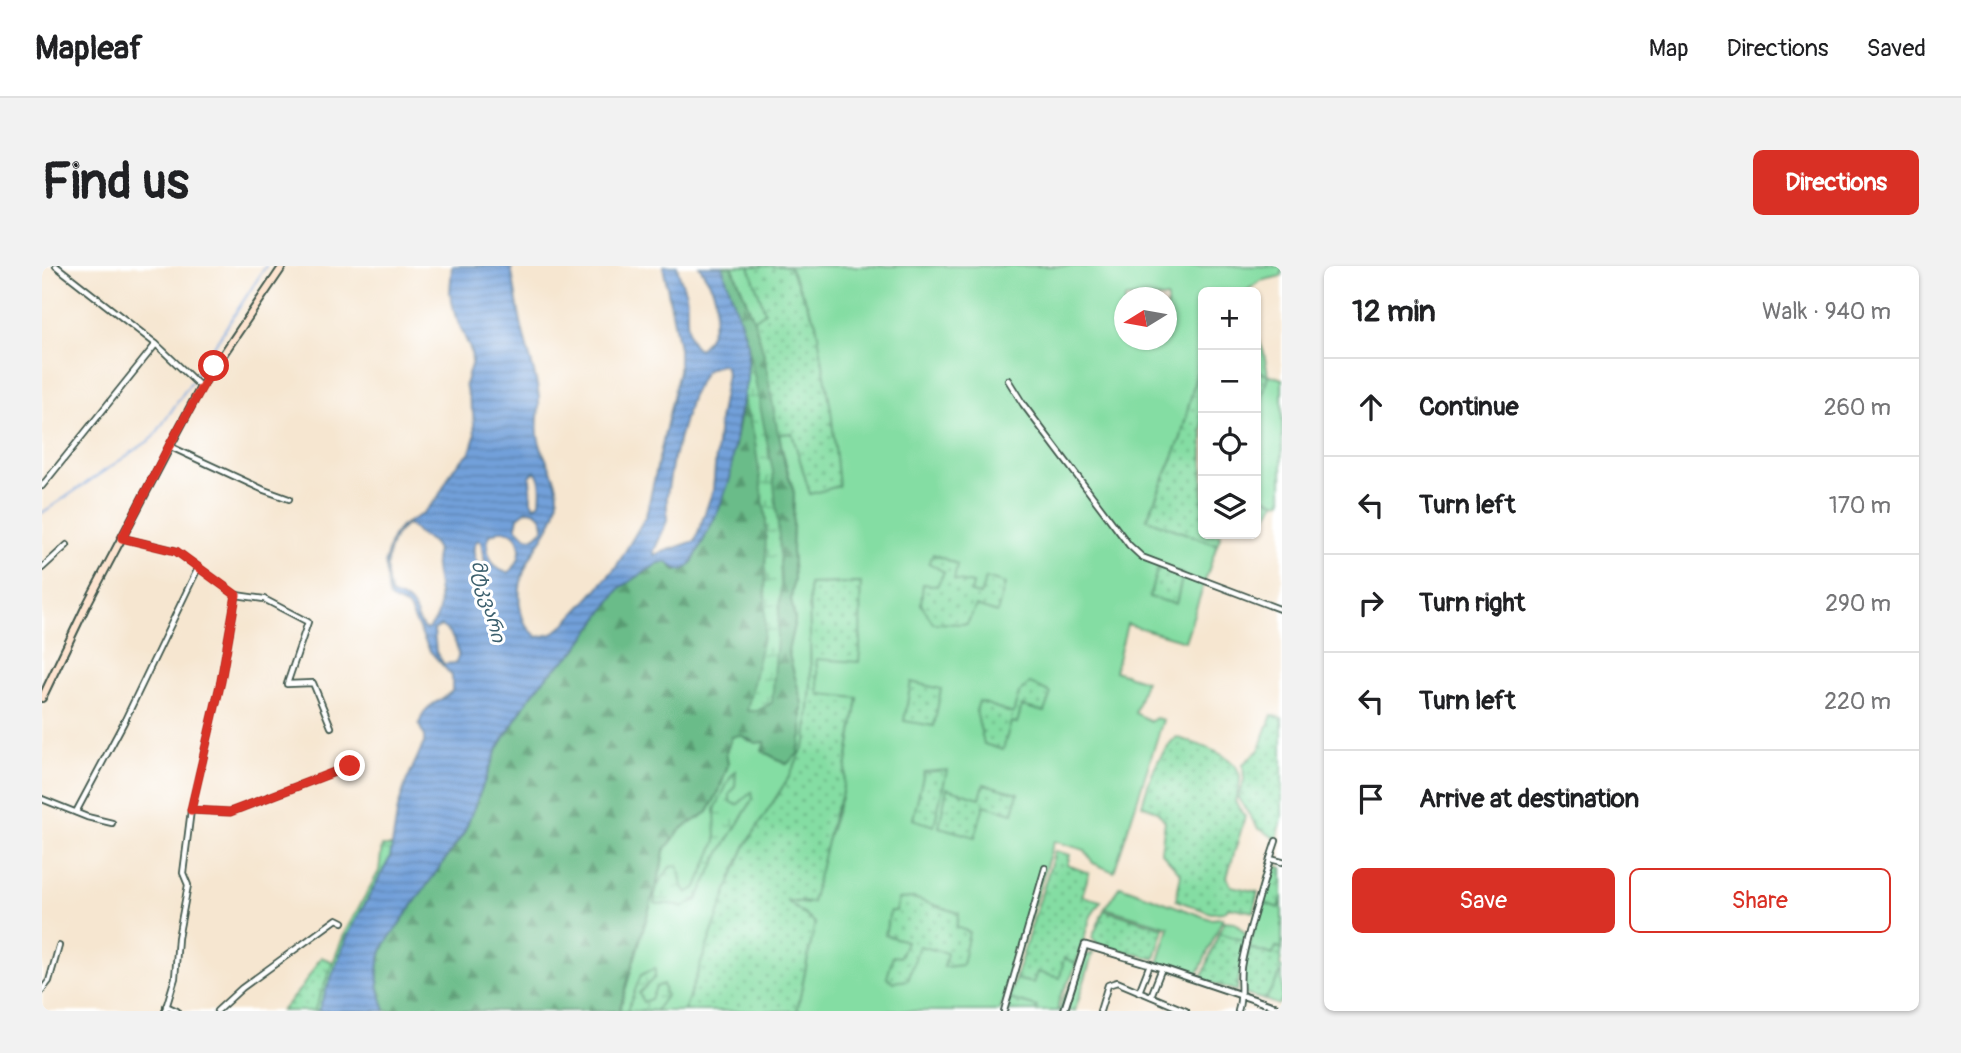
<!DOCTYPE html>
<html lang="en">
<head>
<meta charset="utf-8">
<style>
	body { margin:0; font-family:Pangolin,"Noto Sans Georgian",sans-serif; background:#f2f2f2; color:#202124 }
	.controls { position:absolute; right:21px; top:21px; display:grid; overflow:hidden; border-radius:10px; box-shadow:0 2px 5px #0004 }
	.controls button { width:63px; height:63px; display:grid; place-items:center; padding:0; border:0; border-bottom:2px solid #e0e0e0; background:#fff; color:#202124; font:35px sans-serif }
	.compass { position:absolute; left:1072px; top:21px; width:63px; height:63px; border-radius:50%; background:#fff; box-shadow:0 2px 5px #0004; rotate:259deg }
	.stop { position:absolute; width:21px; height:21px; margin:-16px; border:5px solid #d93025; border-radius:50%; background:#fff }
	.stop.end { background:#d93025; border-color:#fff; box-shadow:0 2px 7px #0008 }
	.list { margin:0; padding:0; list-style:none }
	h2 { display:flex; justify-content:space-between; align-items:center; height:91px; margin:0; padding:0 28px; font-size:30px }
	h2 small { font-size:23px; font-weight:400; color:#757577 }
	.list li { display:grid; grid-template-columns:46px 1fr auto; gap:21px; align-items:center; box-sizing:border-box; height:98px; padding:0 28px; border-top:2px solid #e0e0e0 }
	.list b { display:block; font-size:26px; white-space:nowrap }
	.list em { font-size:23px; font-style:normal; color:#757577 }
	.actions { display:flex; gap:14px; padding:21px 28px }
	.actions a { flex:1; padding:16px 0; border:2px solid #d93025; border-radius:10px; text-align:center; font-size:24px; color:#d93025 }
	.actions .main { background:#d93025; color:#fff }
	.icon { flex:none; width:38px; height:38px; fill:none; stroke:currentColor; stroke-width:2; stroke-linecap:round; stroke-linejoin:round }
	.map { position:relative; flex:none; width:1240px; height:745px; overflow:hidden; border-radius:10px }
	header { display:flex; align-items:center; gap:42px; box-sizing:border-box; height:98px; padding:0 35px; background:#fff; border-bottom:2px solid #e0e0e0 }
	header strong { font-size:33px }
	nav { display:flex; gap:38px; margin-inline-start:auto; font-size:24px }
	.intro { display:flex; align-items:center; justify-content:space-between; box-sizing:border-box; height:168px; padding:0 42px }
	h1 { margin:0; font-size:49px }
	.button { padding:18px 32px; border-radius:10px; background:#d93025; color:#fff; font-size:24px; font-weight:700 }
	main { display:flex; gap:42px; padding:0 42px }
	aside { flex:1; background:#fff; border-radius:10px; box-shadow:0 2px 5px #0004 }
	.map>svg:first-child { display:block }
</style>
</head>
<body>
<header>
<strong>Mapleaf</strong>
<nav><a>Map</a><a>Directions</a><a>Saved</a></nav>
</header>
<div class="intro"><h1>Find us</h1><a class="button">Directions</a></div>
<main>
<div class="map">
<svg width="1240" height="745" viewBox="0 0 1240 745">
	<defs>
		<pattern id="forest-firs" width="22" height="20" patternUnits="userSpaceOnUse" patternTransform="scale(1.75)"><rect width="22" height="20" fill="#6bbc89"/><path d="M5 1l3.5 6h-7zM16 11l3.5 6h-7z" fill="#579a71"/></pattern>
		<pattern id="wetland-marsh" width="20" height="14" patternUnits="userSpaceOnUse" patternTransform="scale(1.75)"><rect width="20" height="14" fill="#84dda3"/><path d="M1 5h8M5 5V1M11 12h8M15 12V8" fill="none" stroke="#6bb486"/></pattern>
		<pattern id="park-dots" width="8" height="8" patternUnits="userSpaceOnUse" patternTransform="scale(1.75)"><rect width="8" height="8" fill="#84dda3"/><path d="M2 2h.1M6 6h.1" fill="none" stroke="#6bb486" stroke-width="1.8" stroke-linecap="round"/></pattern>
		<pattern id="water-rules" width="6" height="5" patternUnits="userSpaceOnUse" patternTransform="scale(1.75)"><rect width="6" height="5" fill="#72a0da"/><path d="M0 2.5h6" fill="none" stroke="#5d84b2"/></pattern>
	</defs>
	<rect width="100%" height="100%" fill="#fff"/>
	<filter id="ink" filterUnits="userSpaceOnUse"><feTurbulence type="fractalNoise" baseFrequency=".0143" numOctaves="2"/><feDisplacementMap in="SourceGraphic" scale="14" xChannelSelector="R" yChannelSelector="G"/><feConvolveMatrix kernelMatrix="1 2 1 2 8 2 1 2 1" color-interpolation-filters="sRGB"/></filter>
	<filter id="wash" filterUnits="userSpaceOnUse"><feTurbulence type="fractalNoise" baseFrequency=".00686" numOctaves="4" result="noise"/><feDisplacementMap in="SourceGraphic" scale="28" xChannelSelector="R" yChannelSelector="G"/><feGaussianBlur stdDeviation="1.57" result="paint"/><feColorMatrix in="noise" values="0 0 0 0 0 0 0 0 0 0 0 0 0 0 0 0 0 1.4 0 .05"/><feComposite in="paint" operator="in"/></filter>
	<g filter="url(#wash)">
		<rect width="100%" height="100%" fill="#f6e6d0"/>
		<g fill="#84dda3" stroke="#528d6c" stroke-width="2" fill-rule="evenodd">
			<path d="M690 0H707L724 46 712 54Z"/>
			<path d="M747 0H1240V10L1218 15 1203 26H1161V89H1159L1139 172 1105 253 1175 279 1143 375 1085 358 1073 405 1103 415 1093 447 1109 455 1114 452 1121 454 1072 606 1051 597 1043 584 1012 575 958 745H755L773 657 744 635 765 638 799 531 816 433 777 428 774 392 819 373 816 353 818 317 767 318 769 420 764 476 747 511 704 579 690 611 642 745H577L619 603 622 585 639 563 666 546 677 525 686 499 684 486 690 471 696 468 708 475H724L721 485 744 498 751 406 746 385 753 354 749 334 752 312 750 285 752 227 736 168 750 167 768 227 774 57ZM1083 32H1125V74H1083Z"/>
			<path d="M1214 66 1222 87 1226 108 1240 113V235L1234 236 1214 228V156L1226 109 1214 105Z"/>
			<path d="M1078 620 1168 653 1181 652 1154 712 1116 698 1127 661 1063 642Z"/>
			<path d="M1240 631V683L1234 681 1231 689 1207 682 1220 636 1237 642Z"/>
			<path d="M1183 655 1192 656 1204 668 1203 675 1177 667Z"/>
			<path d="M1051 687 1033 745H1018L1021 732 1035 711 1040 691Z"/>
			<path d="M1022 691 1034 697C1032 715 1014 726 1016 745H995V741L967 733 973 713Z"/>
			<path d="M1240 705V733L1236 739 1223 734Z"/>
		</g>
		<path fill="url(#forest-firs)" stroke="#457c5e" stroke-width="2" d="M680 0H690L712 54 722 88 743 199 752 227 750 285 752 312 749 334 753 354 746 385 760 437V469L756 488 745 498 720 485 723 476 713 477C705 472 700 467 690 471L684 486 686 499 677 525 666 546 639 563 622 585 619 603 577 745H343C335 721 332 702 343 678L422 567 455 484 485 435 505 410 533 385 578 322 617 297 625 296 634 305 651 295 677 243 693 180 705 114 706 78Z"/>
		<g fill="url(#wetland-marsh)" stroke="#528d6c" stroke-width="2">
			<path d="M706 78 731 206 737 272 739 319 730 437 715 445H705L723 362 724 253 712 170 701 132 707 96Z"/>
			<path d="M694 505 693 521 688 528V535L695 539 710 526 711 533 678 587 655 634 641 641C633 637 622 639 613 637 611 621 620 614 628 601L636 599 640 619 645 627 655 621 674 575 673 543 689 510Z"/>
			<path d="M340 580H351L348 592 306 669 276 745H272L303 666 337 605Z"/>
			<path d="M613 702V711L597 727 601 736 609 733 614 721 621 718 624 730 613 745H585L599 709Z"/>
		</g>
		<g fill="url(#park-dots)" stroke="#528d6c" stroke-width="2">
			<path d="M707 0H747L774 57 789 144 797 220 768 228 750 167 736 168 722 88 712 54 723 46Z"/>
			<path d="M1159 89H1161V268H1179L1175 279 1105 253 1139 172Z"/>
			<path d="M1214 105 1226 109 1214 156Z"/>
			<path d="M1214 228 1234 236 1220 257 1214 254Z"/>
			<path d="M891 288 915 298 912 314 931 318 929 327 938 329 944 312 963 318 955 347 934 340 925 358 891 357 879 338 881 318 895 320 902 306 887 297Z"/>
			<path d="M1116 301 1141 308 1134 338 1107 331Z"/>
			<path d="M819 317C817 344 820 369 817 396L774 393 777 428 816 432 799 531 792 547 770 637 745 635 773 657 755 745H642L690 611 704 579 747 511 764 476 769 420 767 318Z"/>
			<path d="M869 416 899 423 892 460 862 455Z"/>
			<path d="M988 417 1009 427 1002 446 980 440 975 457 969 456 961 484 942 478 934 445 937 435 971 448 977 427Z"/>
			<path d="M1230 449 1240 452V553L1235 573 1216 562 1196 532 1202 514 1201 498 1217 484Z"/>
			<path d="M1134 471C1152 478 1198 488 1198 513 1198 520 1195 528 1193 535L1203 551 1185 611 1189 620 1216 626 1212 646 1187 641 1182 646 1169 647 1134 634 1139 608 1119 586 1123 555 1115 545 1100 539C1107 513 1115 490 1134 471Z"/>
			<path d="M905 504 892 560 871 553 882 506Z"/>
			<path d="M942 518 976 527 971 547 942 539 933 571 897 561 905 522 938 532Z"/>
			<path d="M1013 585 1028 589 1025 599 1047 607 1040 630 1059 635 1049 650 1034 697 1022 692 1018 712 995 706 991 717 973 713Z"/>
			<path d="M1230 598 1240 602V631L1237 642 1220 636Z"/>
			<path d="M871 632 917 647 914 661 927 666 920 699 902 701 905 687 877 680 866 714 851 716 845 712 851 690 858 691 864 675 843 669 848 645H854L857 633Z"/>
			<path d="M1062 644 1122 662 1113 693 1056 678 1050 672Z"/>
			<path d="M1177 667 1203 675 1195 725 1159 714Z"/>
			<path d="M1234 681 1240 683 1238 699 1240 705 1223 734 1205 729 1200 724 1202 702 1207 682 1231 689Z"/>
			<path d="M279 691 291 696 272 745H239L260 721Z"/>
			<path d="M967 733 995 741V745H964Z"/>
		</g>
		<path fill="url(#water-rules)" stroke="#486e87" stroke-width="2" fill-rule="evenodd" d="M410 0H469C473 25 477 50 483 74 488 93 495 112 497 132 498 146 493 160 497 174 501 193 516 210 516 230 516 269 472 290 478 340 480 354 484 362 496 371L510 368 522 359 548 331 574 301 604 250 637 104V82L621 0H635C637 10 641 19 644 28 647 44 640 74 657 83 670 75 676 45 673 30 671 19 663 10 657 0H680L706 78 705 114 696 154 688 213 677 243 651 295C641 309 636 305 625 296L617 297 578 322 533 385 505 410 485 435 455 484 422 567 343 678C332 702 335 721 343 745H276L306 669 348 592 356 542 364 516 382 477V469L377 459C383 436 395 439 410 425V410L388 385 366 341 349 333 347 330 343 295 350 272 359 260 380 248 395 233 411 203 428 186 433 170 431 147 423 119 430 95 429 85 413 49 408 26ZM678 98 682 99 685 108 677 155 671 224 653 275 612 289V285L625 255V229L630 198 649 132 663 105ZM493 205C500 213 499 226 498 236L493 241 489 235 488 210ZM485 244C496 244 502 251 502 262L491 272 484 271 474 261 476 251ZM365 258C372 261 372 265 378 269 386 274 391 274 395 284 394 289 392 295 393 301 395 320 406 351 384 364 374 357 376 345 368 337 364 333 355 331 350 329 340 307 344 273 365 258ZM459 264C483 265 483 295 466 307 450 304 441 283 448 269ZM436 274 439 276 443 297 441 302 436 299C432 291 429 280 436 274ZM399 360C410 367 422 386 413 397L402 398 394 386 392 364Z"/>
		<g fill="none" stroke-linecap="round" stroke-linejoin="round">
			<g stroke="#72a0da" stroke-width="2">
				<path d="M152 111 224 0"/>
				<path d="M0 247 111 172 149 116"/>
			</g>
		</g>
	</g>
	<g filter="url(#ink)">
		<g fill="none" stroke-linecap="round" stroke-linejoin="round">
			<defs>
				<g id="minor">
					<path d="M14 0 114 78 159 121"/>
					<path d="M966 114 981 138 1087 279 1100 291 1240 344"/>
					<path d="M127 180 222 224 247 233"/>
					<path d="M0 220 114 78"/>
					<path d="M80 272 134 285 194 329 222 333 266 356 245 418 271 417 289 461"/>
					<path d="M0 302 25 279"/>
					<path d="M0 533 45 551 70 557"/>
					<path d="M149 544 188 546 308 500"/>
					<path d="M34 546 82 456 156 302"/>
					<path d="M1228 593 1234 575"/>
					<path d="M0 724 7 715 17 680"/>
					<path d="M1097 726 1108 698"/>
					<path d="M1109 730 1120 702"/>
					<path d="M124 740 135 745"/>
					<path d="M123 745 133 712 136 672 146 619 141 607 149 544 179 415 194 329"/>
					<path d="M175 745 200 722 295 653 301 656"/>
					<path d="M962 745 1003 602"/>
					<path d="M1058 745 1066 719 1075 716 1144 745"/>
					<path d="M1196 745C1201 729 1197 717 1199 701 1205 665 1219 629 1228 593L1240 596"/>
				</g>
				<path id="tertiary" d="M1022 745 1043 679 1104 697 1240 743"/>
				<path id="secondary" d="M0 432 44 340 159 121 241 0"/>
			</defs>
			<use href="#minor" stroke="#3f564b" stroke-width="8"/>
			<use href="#tertiary" stroke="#3f564b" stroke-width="9"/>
			<use href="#secondary" stroke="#3f564b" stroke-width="10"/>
			<use href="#minor" stroke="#fff" stroke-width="4.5"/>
			<use href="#tertiary" stroke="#fff" stroke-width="5"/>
			<use href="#secondary" stroke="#fde4d0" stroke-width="6"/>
		</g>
	</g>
	<g fill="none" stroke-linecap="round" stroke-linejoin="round" filter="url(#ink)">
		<path stroke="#d93025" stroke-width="9" d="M172 100 127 180 80 272 134 285 194 329 179 415 149 544 188 546 308 500"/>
	</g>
	<g text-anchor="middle" stroke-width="6" stroke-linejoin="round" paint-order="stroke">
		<g font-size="19" font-style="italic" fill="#3c606e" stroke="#fff">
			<text transform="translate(447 335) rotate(75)" y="7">მტკვარი</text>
		</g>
	</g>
</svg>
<div class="controls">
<button>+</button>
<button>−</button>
<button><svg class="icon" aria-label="locate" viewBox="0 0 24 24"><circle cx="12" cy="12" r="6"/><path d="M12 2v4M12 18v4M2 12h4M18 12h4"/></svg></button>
<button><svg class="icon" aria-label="layers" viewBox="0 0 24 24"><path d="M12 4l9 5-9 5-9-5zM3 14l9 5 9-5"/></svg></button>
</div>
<svg class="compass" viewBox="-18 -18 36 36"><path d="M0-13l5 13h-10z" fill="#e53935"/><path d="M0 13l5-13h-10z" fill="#757577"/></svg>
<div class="stop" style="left:172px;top:100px"></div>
<div class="stop end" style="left:308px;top:500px"></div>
</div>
<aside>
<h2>12 min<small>Walk · 940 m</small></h2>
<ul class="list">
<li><svg class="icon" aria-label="ahead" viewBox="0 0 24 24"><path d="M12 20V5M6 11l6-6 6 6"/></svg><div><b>Continue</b></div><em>260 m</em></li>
<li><svg class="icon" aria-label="left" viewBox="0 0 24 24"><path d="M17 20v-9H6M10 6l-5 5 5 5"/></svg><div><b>Turn left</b></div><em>170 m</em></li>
<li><svg class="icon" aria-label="right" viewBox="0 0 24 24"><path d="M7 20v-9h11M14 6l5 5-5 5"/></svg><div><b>Turn right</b></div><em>290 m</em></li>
<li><svg class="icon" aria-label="left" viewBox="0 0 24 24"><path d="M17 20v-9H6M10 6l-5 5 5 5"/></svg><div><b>Turn left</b></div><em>220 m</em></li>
<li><svg class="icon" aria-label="arrive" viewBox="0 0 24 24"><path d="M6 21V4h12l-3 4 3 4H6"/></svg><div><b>Arrive at destination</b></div></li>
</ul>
<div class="actions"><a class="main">Save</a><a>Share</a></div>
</aside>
</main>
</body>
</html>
